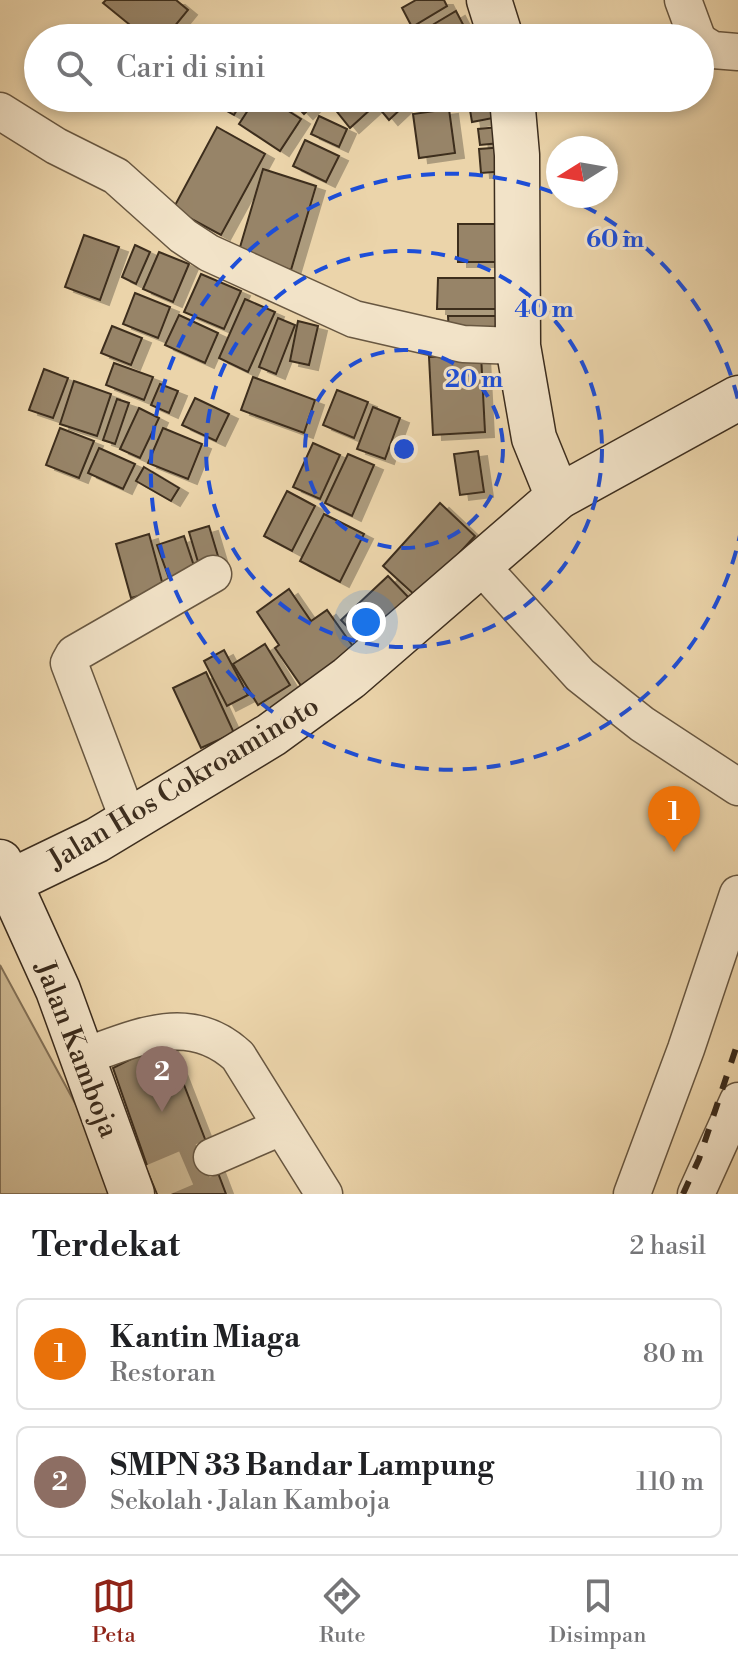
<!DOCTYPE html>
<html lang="id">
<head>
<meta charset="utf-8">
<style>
	body { margin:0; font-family:"Libre Bodoni",serif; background:#f2f2f2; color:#202124 }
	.compass { position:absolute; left:546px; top:136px; width:72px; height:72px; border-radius:50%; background:#fff; box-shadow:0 4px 12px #0003; rotate:259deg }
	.you { position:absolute; left:366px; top:622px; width:28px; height:28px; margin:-20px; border:6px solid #fff; border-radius:50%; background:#1a73e8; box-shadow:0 0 0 12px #1a73e833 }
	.badge { display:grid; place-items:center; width:52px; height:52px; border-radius:50%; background:#8f2418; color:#fff; font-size:26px; font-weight:700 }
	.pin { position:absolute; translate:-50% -66px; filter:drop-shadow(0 2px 4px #0008) }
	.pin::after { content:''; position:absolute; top:42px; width:28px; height:24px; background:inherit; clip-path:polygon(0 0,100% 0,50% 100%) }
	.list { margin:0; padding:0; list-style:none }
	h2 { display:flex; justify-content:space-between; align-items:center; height:104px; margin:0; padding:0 32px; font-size:34px }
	h2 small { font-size:26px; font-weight:400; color:#757577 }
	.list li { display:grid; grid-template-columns:52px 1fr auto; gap:24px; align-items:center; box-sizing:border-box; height:112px; margin:0 16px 16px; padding:0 16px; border:2px solid #e0e0e0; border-radius:12px }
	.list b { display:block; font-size:30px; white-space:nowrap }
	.list p { margin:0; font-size:26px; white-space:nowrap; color:#757577 }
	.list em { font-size:26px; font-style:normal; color:#757577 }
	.icon { flex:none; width:44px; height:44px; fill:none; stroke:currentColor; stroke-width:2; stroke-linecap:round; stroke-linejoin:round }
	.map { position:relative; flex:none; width:738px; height:1194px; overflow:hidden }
	.search { position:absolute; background:#fff; box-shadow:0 4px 12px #0003; left:24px; right:24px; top:24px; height:88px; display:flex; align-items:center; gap:20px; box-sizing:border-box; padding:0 28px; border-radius:44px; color:#757577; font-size:30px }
	.sheet { height:360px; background:#fff }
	nav { display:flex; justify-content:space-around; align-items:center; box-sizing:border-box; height:112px; border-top:2px solid #e0e0e0; background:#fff; font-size:22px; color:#757577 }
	nav a { display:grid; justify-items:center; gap:4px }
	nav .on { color:#8f2418 }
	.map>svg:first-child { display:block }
</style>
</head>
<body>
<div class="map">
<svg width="738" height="1194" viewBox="0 0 738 1194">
	<defs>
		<filter id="shadow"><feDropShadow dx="9" dy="5" stdDeviation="0" flood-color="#0004"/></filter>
	</defs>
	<rect width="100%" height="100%" fill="#ebd4aa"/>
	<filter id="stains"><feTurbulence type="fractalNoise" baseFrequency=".0025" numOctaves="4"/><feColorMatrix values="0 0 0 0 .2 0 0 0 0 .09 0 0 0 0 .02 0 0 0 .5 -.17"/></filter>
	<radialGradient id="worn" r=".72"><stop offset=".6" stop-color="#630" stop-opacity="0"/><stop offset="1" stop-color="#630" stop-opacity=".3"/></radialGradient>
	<path fill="#cdb892" stroke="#847258" stroke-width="2" d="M0 965 101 1151 114 1194H0Z"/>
	<g fill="#978467" stroke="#3c2d1e" stroke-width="2" filter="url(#shadow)">
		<path d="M106 0H176L188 10 165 38H146L103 3Z"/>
		<path d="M416 0H444L447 6 412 27 402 8Z"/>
		<path d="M456 11 467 32 456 38H436L429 27Z"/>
		<path d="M204 98H244L234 115Z"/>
		<path d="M256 98H268L301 119 280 151 239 124Z"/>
		<path d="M289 98H320L304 114Z"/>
		<path d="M326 98H383L350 128Z"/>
		<path d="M390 98H399L405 105 389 120 379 108Z"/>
		<path d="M468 98H490L493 118 472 122Z"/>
		<path d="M449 109 455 153 419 158 413 114Z"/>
		<path d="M319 116 347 129 339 147 311 134Z"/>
		<path d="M217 127 265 154 221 235 173 209Z"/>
		<path d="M499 127 500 143 480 145 478 129Z"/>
		<path d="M305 140 339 156 326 182 293 166Z"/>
		<path d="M505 147 507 171 481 173 479 149Z"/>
		<path d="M263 169 316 186 291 270 238 254Z"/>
		<path d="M458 224H501L502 262H458Z"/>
		<path d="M84 235 119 247 100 300 65 287Z"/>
		<path d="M135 245 150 252 136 284 122 277Z"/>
		<path d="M159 252 189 264 173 302 143 289Z"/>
		<path d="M201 274 241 291 224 329 184 312Z"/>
		<path d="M438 278H500V309H437Z"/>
		<path d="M135 293 170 307 158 338 123 324Z"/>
		<path d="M245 299 275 312 248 372 219 358Z"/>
		<path d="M179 315 218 333 205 363 165 345Z"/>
		<path d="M448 316H499L500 335H449Z"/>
		<path d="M278 318 295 325 276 374 259 367Z"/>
		<path d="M298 321 318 326 309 365 290 361Z"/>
		<path d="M112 326 142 338 131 365 101 353Z"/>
		<path d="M481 354 485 432 433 435 429 357Z"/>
		<path d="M114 363 153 377 144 400 106 385Z"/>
		<path d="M44 369 68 378 53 418 29 410Z"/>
		<path d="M253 377 315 400 304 433 241 410Z"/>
		<path d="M74 381 111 394 97 436 60 424Z"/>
		<path d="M160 384 178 391 169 413 151 405Z"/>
		<path d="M337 390 368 402 354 438 323 425Z"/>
		<path d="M195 398 229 414 216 441 182 425Z"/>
		<path d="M117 399 129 403 115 444 103 440Z"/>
		<path d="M373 407 400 418 385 459 357 449Z"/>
		<path d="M139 408 159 418 140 458 120 449Z"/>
		<path d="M60 428 94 441 79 478 46 465Z"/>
		<path d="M163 428 202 444 188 479 148 463Z"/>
		<path d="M313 443 340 455 320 499 293 487Z"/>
		<path d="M99 448 135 464 123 489 88 473Z"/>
		<path d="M478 451 484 492 460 495 454 454Z"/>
		<path d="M348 454 374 465 352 516 325 503Z"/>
		<path d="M144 467 179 488 171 501 136 481Z"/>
		<path d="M287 491 315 506 292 551 264 536Z"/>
		<path d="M440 503 475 536 418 598 383 566Z"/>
		<path d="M324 514 364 534 340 582 300 561Z"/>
		<path d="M209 526 221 566 201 572 189 532Z"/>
		<path d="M149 534 164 589 131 598 116 544Z"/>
		<path d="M184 536 196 572 170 581 157 545Z"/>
		<path d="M388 576 412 601 364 645 341 620Z"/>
		<path d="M289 589 311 621 327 610 357 652 304 690 275 648 279 645 257 612Z"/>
		<path d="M265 644 290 685 258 705 233 664Z"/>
		<path d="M224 650 248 695 227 706 204 661Z"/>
		<path d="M206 672 234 733 201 748 173 688Z"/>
		<path d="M167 1041 212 1157 226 1194H157L113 1068Z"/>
	</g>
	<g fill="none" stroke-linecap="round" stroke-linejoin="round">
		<path stroke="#c8b38e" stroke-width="36" stroke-dasharray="36 18" stroke-linecap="butt" d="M153 1182 212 1157"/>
		<defs>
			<g id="street">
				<path d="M683 0 697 38"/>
				<path d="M700 42 713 50 738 52"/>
				<path d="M0 111 56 146 116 176 183 236 209 253 354 319 463 344 518 346"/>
				<path d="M481 566 580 675 642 724 738 787"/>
				<path d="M129 821 69 663 74 654 213 574"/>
				<path d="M82 1057C137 1038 189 1011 238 1056L324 1194"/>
				<path d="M212 1157 281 1127"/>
				<path d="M632 1194 686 1049 738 894"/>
				<path d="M696 1194 738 1101"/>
			</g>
			<g id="secondary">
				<path d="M489 0 501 38"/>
				<path d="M512 98 517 155 518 346 534 438 558 497"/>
				<path d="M0 862 58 990 132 1194"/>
				<path d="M12 881 97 840 271 735 349 678 558 497 738 398"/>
			</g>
		</defs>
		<use href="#street" stroke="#685741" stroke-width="39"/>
		<use href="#secondary" stroke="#3c2d1e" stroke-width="47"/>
		<use href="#street" stroke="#f2e3c8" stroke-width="36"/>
		<use href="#secondary" stroke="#f2e3c8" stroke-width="44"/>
		<path stroke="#3c2d1e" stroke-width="6" stroke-dasharray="14 14" stroke-linecap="butt" d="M683 1194 699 1159 738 1042"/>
	</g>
	<g fill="none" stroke="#1d4ed8" stroke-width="4" stroke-dasharray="14 10">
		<circle cx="404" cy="449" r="99"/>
		<circle cx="404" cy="449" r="198"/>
		<path d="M562 196A298 298 0 1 1 557 194"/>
	</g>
	<g text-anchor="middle" stroke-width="6" stroke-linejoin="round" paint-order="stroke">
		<g font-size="28" fill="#3c2d1e" stroke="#f2e3c8">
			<text transform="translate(183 782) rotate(-31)" y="10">Jalan Hos Cokroaminoto</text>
			<text transform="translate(78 1049) rotate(69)" y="10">Jalan Kamboja</text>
		</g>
	</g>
	<circle cx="404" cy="449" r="12" fill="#1d4ed8" stroke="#f2e3c8" stroke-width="4"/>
	<g font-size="24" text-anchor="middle" font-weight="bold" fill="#1d4ed8" stroke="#f2e3c8" stroke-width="6" stroke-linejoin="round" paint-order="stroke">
		<text x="615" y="247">60 m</text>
		<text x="544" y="317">40 m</text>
		<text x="474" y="387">20 m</text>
	</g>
	<rect width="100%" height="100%" filter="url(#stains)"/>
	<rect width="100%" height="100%" fill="url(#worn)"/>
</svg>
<svg class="compass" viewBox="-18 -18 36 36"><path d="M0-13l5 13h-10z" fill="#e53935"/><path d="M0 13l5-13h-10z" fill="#757577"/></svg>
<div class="you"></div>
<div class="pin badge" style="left:674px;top:852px;background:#e8710a">1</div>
<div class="pin badge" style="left:162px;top:1112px;background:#8d6e63">2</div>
<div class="search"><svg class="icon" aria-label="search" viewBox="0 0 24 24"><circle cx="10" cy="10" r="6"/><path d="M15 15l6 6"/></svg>Cari di sini</div>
</div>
<section class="sheet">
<h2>Terdekat<small>2 hasil</small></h2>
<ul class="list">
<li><span class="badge" style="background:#e8710a">1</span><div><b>Kantin Miaga</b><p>Restoran</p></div><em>80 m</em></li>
<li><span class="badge" style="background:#8d6e63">2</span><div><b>SMPN 33 Bandar Lampung</b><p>Sekolah · Jalan Kamboja</p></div><em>110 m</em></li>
</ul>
</section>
<nav>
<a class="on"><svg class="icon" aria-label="map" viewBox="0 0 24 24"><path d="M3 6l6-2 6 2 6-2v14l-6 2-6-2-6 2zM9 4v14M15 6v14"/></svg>Peta</a>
<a><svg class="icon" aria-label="directions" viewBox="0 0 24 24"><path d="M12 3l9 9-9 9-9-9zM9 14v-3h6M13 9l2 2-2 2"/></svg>Rute</a>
<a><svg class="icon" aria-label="saved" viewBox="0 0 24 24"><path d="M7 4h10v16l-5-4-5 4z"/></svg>Disimpan</a>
</nav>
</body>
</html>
